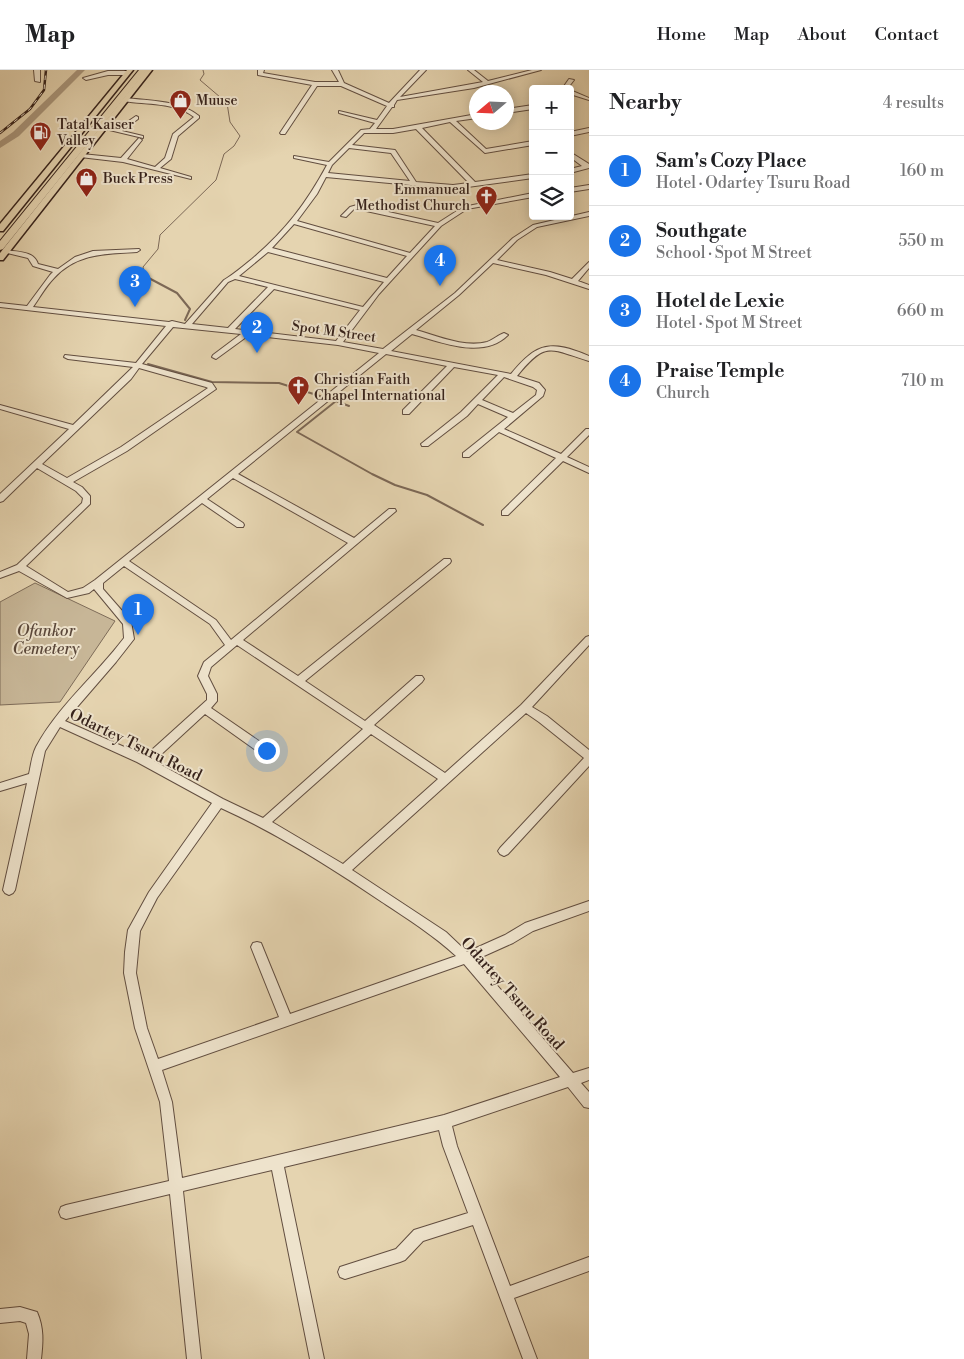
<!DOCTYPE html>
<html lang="en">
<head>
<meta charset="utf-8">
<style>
	body { margin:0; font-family:"Libre Bodoni",serif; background:#f2f2f2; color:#202124 }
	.controls { position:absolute; right:15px; top:15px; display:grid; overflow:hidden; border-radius:5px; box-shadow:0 2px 12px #0003 }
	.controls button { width:45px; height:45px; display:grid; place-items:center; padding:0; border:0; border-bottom:1px solid #e0e0e0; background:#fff; color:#202124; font:25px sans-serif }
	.compass { position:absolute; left:469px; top:15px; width:45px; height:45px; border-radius:50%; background:#fff; box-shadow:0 2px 12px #0003; rotate:251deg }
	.you { position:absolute; left:266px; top:680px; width:18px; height:18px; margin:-12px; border:4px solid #fff; border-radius:50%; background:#1a73e8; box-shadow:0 0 0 8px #1a73e833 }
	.badge { display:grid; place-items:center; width:32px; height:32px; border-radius:50%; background:#1a73e8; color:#fff; font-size:16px; font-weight:700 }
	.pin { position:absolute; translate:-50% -41px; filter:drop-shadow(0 1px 2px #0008) }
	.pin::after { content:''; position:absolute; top:26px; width:18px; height:15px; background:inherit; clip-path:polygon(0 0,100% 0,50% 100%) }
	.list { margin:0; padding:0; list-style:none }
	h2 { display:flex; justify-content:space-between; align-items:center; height:65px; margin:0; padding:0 20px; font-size:21px }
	h2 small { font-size:16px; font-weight:400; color:#757577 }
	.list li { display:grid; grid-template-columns:32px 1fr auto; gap:15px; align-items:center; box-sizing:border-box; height:70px; padding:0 20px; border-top:1px solid #e0e0e0 }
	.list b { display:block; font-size:19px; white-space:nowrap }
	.list p { margin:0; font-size:16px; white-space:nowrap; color:#757577 }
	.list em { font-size:16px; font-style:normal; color:#757577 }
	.icon { flex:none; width:28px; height:28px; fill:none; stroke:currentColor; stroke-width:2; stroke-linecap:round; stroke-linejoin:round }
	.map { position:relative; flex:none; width:589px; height:1289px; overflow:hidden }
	header { display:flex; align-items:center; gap:30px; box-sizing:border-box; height:70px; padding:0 25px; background:#fff; border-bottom:1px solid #e0e0e0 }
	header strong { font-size:24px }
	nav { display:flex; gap:28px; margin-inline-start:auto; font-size:18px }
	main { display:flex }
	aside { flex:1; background:#fff }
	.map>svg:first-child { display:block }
</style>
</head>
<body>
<header>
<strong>Map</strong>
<nav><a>Home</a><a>Map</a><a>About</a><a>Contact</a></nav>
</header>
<main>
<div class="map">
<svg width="589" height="1289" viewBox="0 0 589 1289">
	<rect width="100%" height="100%" fill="#e5d4b0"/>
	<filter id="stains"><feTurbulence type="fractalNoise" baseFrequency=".004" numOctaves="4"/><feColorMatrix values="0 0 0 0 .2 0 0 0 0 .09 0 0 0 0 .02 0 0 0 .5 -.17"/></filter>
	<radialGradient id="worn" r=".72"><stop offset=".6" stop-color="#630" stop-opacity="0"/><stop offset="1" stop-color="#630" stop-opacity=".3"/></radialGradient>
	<path fill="#c7b697" stroke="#7e6c59" d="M35 513 115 551 60 632 0 635V532Z"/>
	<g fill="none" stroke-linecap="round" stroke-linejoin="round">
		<path stroke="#7c6856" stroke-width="1" d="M148 207 145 206 143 197 158 179 160 165 216 110 224 84 234 76 240 66 230 52 227 33 200 10 204 4 203 0"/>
		<g stroke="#7c6856" stroke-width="2">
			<path d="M145 206 177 223 190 239 185 250"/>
			<path d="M148 294 212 312 279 313 323 327"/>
			<path d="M349 336 336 331 297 362 372 404 395 415 427 425 483 455"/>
		</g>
		<path fill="#aa977d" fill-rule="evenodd" d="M77 0H85L19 66 0 78V71L13 62Z"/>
		<defs>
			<g id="minor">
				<path d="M34 0H40V12L35 11Z"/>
				<path d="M258 0H264L263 3 315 12H339L332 0H338L344 13 389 33 420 0H426L400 27 483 12 468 0H474L488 11 532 0H541L474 18 397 30 394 35V37H392L376 59H393L477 44V48L456 51 486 79 533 71V75L485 83 450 52 422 58 475 112 533 104V108L453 119 326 107 317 124 297 151 410 183 435 156 357 139H354L346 147 341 146 350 137 357 135 438 153 463 137 533 123V127L467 139 441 156 379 224 343 272 383 279 455 223 513 168 533 155 589 142V146L537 157 517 170 497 190 550 202 572 209 589 192V198L578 211 589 215V219L546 205 493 193 459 225 416 260C438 266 464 278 487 272 493 270 498 265 504 263L508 265C483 290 441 272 412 264L391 281 511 304C537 272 551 270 589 286V291C550 279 546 270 517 306L539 313 545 320 543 326 504 359 561 384 586 359H589V365L567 387 589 397V403L563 391 508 445H502V441L556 388 499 362 469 387H463V383L508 347 478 334 467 346 428 376H422L421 374 461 342 498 305 454 297 409 344H403V340L447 296 386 284 238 404 354 468 389 439H395L396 441 243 570 298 606 444 489H450L451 491 450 493 305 611 365 651 416 606H422L424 609 422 612 374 655 445 703 521 635 586 567 589 566V575L532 637 547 646 589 680V696L508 784 504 786 500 784 498 781 500 778 584 688 539 652 526 643 352 800 446 862 467 882 505 865 525 853 589 831V841L533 861 513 873 475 890 573 1003 589 998V1010L581 1013 589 1022V1038L584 1037 568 1017 452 1056 457 1076 510 1216 589 1187V1201L514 1228 537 1289H523L473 1155 423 1171 405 1190 400 1192 345 1209 340 1207 338 1202 340 1197 396 1179 414 1160 468 1143 443 1076 439 1060 284 1097 324 1289H310L272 1100 183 1121 201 1289H187L170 1124 66 1149 61 1147 59 1142 61 1137 66 1135 169 1111 160 1032 135 958 124 903 125 882 128 860 149 822 212 733 137 692 60 657 45 681 15 820 13 823 9 825 5 823 3 820 27 713 0 721V713L29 704C31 695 32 685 36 677 58 636 96 605 124 568L123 554 94 519 89 523 67 528 19 501 0 508V502L17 495 82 433 83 428 76 421 37 398 3 431 0 432V424L69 359 0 339V335L73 355 133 297 68 289 64 287 65 285 136 293 166 256 0 237V233L27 236 50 205 53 202 33 196 28 188 3 182 6 180C18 182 34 181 38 194L58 199 75 187 93 181 139 179 140 180 137 182C106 184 77 183 54 208 46 216 40 227 33 237L169 252 172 251 185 254 224 210C234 204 243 196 252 189 285 161 306 134 327 95L294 88V86L329 92 361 60 370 59 375 53 339 43V41L377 50 387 36 341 16H317L285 64H281L280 63 312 15 258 5ZM416 59 469 113 453 115 416 112 395 80 352 75 364 63H393ZM349 78 391 83 410 111 328 103 332 95ZM294 154 407 186 387 208 272 178ZM268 182 384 212 363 237 239 206ZM235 209 268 217 228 258 192 254 228 212ZM274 219 360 240 336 271 235 259ZM173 257 241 264 213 285 212 287 216 289 249 265 338 275 379 283 95 510 83 518 68 522 26 496 90 434V426L82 417 73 412 127 381 216 319 212 313 142 294ZM139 298 206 317 208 318 121 377 67 408 42 394 131 309ZM504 307 533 317 537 320 536 325 513 343 482 330ZM233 408 348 473 231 570 216 550 129 491 202 433 237 457H243L244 455 243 453 207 429ZM124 496 210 554 225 575 204 592 198 606 207 624V630L145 686 65 651 116 592 134 569 131 551 103 519V513ZM237 575 363 659 263 748 223 729 154 691 205 644 264 686H272L273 683 272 680 211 638 217 631V624L208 606 211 597ZM371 664 438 709 343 794 272 752ZM221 738C278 764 330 797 382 832 408 849 433 865 456 886L290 944 261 873 257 872 253 873 251 877 279 947 158 989 147 958 136 903 140 861 157 828ZM464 894 560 1007 444 1045 182 1108 172 1032 162 1000Z"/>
				<path d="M108 1H127L130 3 127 5H108L86 10 83 8Z"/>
				<path d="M569 9 574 10 567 19H562Z"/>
				<path d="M570 20 589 28V30L570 24Z"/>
				<path d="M126 28C149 31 180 30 199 46V48L178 66 171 89 160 98 191 107V109L123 92 80 87 79 86 82 84 121 88 139 68 142 70 127 89 155 97 165 88 173 64 194 47C176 32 146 35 124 31V29Z"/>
				<path d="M533 35V39L507 43V39Z"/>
				<path d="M136 46 138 47V49L122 61 143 66V68L101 58 104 56 117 59Z"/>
				<path d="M589 58V62L570 66V62Z"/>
				<path d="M570 82 589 94V98L570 103V99L582 96 570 87Z"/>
				<path d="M589 115V119L570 122V118Z"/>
				<path d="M20 1237 37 1242C44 1258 43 1272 41 1289H27L29 1264 26 1253 20 1251 0 1253V1239Z"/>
			</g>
			<g id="major">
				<path d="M127 0H133L3 161H0V154Z"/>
				<path d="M146 0H152L3 190H0V183Z"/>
			</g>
			<path id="highway" d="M139 0H147L3 179 0 180V171Z"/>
		</defs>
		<use href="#minor" stroke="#624e40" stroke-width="2"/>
		<use href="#major" stroke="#36221b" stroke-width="3"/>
		<use href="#highway" stroke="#36221b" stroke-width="2"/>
		<use href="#minor" fill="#eee3cc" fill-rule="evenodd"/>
		<use href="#major" fill="#e5d4b0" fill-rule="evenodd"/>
		<use href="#highway" fill="#e5d4b0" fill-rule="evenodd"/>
		<defs>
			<path id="rail" d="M0 63 30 39 44 20 46 0"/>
		</defs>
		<use href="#rail" stroke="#36221b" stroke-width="2.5"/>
		<use href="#rail" stroke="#eee3cc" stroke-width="1" stroke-dasharray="4.5" stroke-linecap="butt"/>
	</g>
	<defs>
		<symbol id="shop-pin" viewBox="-11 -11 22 30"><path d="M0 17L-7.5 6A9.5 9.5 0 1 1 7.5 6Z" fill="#8f2418" stroke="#eee3cc"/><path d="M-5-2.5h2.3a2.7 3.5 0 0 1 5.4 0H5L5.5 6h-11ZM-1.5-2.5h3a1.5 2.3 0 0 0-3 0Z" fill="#fff"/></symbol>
		<symbol id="fuel-pin" viewBox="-11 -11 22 30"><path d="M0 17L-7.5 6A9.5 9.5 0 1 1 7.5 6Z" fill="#8f2418" stroke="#eee3cc"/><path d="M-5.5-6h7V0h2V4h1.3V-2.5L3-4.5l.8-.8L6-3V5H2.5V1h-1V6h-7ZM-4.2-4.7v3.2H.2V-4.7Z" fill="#fff"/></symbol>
		<symbol id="church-pin" viewBox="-11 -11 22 30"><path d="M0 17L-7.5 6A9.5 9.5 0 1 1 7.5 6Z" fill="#8f2418" stroke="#eee3cc"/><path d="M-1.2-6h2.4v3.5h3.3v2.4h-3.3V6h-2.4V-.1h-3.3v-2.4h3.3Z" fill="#fff"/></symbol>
	</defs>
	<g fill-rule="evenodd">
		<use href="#shop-pin" x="168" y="18" width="25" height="34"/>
		<use href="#fuel-pin" x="28" y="50" width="25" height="34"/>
		<use href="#shop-pin" x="74" y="96" width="25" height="34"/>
		<use href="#church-pin" x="474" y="114" width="25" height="34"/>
		<use href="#church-pin" x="286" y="304" width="25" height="34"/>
	</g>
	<g text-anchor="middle" stroke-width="4" stroke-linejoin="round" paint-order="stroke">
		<g font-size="14" fill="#36221b" stroke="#eee3cc" text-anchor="start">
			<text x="196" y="35">Muuse</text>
			<text x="57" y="59">Tatal Kaiser<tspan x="57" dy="16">Valley</tspan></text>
			<text x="103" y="113">Buck Press</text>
			<text x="470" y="124" text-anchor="end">Emmanueal<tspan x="470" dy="16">Methodist Church</tspan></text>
			<text x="314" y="314">Christian Faith<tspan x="314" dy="16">Chapel International</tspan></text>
		</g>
		<g font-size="14" fill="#36221b" stroke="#eee3cc">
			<text transform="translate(334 261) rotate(8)" y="5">Spot M Street</text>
		</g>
		<g font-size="16" font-style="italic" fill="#5a473a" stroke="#eee3cc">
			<text x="46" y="566">Ofankor<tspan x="46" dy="18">Cemetery</tspan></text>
		</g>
		<g font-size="16" fill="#36221b" stroke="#eee3cc">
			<text transform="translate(136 674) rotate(26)" y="6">Odartey Tsuru Road</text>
			<text transform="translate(513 923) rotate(48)" y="6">Odartey Tsuru Road</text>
		</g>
	</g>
	<rect width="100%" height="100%" filter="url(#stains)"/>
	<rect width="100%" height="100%" fill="url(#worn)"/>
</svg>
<div class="controls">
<button>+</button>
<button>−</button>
<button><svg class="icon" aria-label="layers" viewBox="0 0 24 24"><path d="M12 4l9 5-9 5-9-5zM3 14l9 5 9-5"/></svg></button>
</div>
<svg class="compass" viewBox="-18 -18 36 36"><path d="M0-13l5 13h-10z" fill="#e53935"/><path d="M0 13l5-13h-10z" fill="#757577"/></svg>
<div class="you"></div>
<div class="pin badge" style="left:138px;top:565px">1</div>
<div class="pin badge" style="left:257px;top:283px">2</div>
<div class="pin badge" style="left:135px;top:237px">3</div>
<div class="pin badge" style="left:440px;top:216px">4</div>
</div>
<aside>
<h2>Nearby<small>4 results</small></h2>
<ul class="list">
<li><span class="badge">1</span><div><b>Sam's Cozy Place</b><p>Hotel · Odartey Tsuru Road</p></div><em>160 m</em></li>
<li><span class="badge">2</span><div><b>Southgate</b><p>School · Spot M Street</p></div><em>550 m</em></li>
<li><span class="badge">3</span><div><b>Hotel de Lexie</b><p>Hotel · Spot M Street</p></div><em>660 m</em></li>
<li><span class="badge">4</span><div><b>Praise Temple</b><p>Church</p></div><em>710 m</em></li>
</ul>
</aside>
</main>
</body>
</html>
